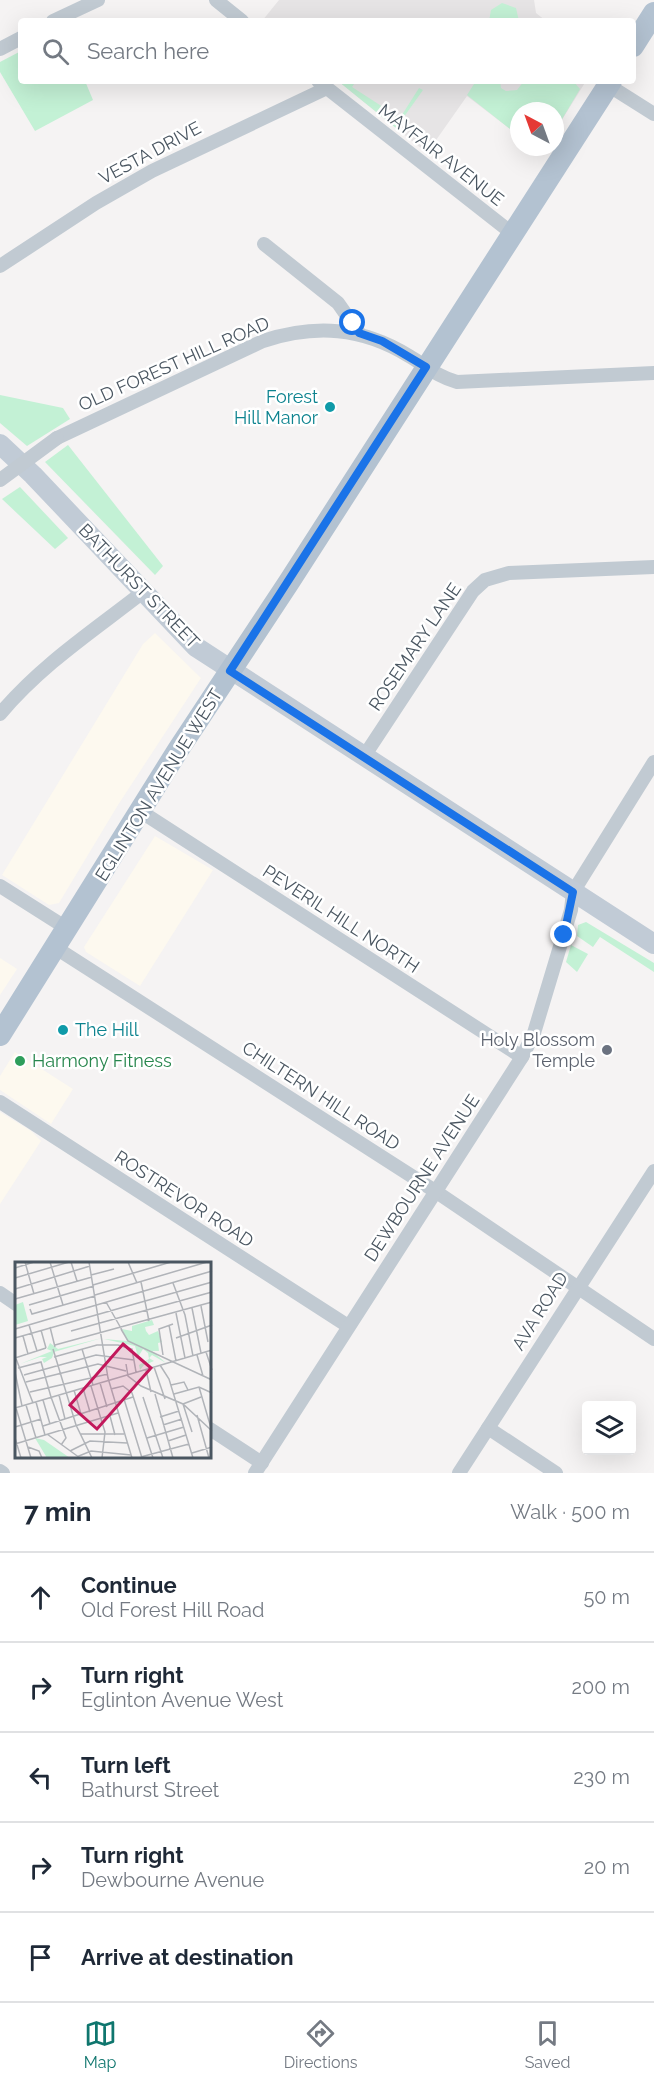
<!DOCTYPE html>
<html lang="en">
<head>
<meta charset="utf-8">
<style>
	body { margin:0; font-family:Raleway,sans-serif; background:#f2f2f3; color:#1f2937 }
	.controls { position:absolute; right:18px; bottom:18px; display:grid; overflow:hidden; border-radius:6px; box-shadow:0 6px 24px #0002 }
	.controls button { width:54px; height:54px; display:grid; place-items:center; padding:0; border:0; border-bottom:2px solid #e0e1e3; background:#fff; color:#1f2937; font:30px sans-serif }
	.compass { position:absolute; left:510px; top:102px; width:54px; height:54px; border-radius:50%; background:#fff; box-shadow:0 6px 24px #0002; rotate:319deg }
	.stop { position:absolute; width:18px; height:18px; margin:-14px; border:4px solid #1a73e8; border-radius:50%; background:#fff }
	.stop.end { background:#1a73e8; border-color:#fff; box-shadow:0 2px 6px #0008 }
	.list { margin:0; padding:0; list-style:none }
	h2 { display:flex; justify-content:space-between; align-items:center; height:78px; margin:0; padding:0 24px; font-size:26px }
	h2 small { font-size:20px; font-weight:400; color:#747a83 }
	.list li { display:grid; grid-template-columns:39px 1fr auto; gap:18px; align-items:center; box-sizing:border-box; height:90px; padding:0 24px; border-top:2px solid #e0e1e3 }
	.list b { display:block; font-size:22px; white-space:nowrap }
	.list p { margin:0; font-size:20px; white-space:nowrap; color:#747a83 }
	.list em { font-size:20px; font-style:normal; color:#747a83 }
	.icon { flex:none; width:33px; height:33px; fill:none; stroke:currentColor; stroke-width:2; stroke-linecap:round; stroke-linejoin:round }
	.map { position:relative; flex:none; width:654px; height:1473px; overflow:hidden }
	.search { position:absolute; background:#fff; box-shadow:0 6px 24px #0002; left:18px; right:18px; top:18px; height:66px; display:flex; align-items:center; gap:15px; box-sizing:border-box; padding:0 21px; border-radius:6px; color:#747a83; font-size:22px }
	.sheet { height:528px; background:#fff }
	nav { display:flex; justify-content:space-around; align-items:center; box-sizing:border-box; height:84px; border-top:2px solid #e0e1e3; background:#fff; font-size:16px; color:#747a83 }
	nav a { display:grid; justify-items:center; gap:3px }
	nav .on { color:#0f766e }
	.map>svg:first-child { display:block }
</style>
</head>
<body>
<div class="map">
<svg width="654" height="1473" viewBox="0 0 654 1473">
	<rect width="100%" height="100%" fill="#f5f3f3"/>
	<g fill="#fdf9ef">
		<path d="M155 633 201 678 118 805 59 903 49 905 2 875 143 644Z"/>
		<path d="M155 836 213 870 140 986 86 952 84 947Z"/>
		<path d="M0 958 17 969 0 995Z"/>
		<path d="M15 1052 73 1089 51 1124 0 1090V1076Z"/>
		<path d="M0 1112 31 1131 41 1141 0 1204Z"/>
	</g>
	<g fill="#e6e4e5">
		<path d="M279 0H534L536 13 546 21H262Z"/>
		<path d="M338 81H586L555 131V111H519V136L467 96 427 153Z"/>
	</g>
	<g fill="#c3f1d5">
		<path d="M502 3 516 8 519 21H489L491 10Z"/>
		<path d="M21 51V81H85L93 100 35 131 0 72V62Z"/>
		<path d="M338 81H356L352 87 400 118 419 88 423 90 396 128Z"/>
		<path d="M476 81H500L501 88 506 91 517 90 524 81H573L580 89 555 131V111H519V136L467 95Z"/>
		<path d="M0 395 63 408 70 419 27 446 0 423Z"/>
		<path d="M68 445 163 566 155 575 45 462Z"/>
		<path d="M20 487 68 538 55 549 2 499Z"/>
		<path d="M586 922 654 963V972L600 937 593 947 577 936 578 925Z"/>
		<path d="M571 945 588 954 577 972 566 962Z"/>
	</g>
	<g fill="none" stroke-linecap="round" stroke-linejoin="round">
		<g stroke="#c1cad2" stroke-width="14">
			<path d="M216 0 242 21"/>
			<path d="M53 21 98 0"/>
			<path d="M0 49 21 38"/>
			<path d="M318 81 513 234"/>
			<path d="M608 85 654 114"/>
			<path d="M264 244 338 303 359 333"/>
			<path d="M0 266 96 203 152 171 327 88"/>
			<path d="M57 438 263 341C315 324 362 327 409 356 426 366 438 377 457 382L654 373"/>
			<path d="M0 714C41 665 93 631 143 592"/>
			<path d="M363 758 473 591 485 580 509 573 654 567"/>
			<path d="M140 811 522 1057"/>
			<path d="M0 886 68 929"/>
			<path d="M56 948 435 1191 654 1339"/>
			<path d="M0 1102 348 1326"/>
			<path d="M0 1293 16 1304"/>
			<path d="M488 1428 556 1473"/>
			<path d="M210 1429 262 1463"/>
			<path d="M0 1471 3 1473"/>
			<path d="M255 1473 522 1057 534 1033 571 910 573 892 654 762"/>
			<path d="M459 1473 654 1171"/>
		</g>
		<path stroke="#c1cbd6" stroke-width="20" d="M0 444 33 475 196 647 654 944"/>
		<g stroke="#b3c2d1" stroke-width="22">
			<path d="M633 46 654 13"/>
			<path d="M0 1035 178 750 289 582 611 81"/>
		</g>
		<path stroke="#c1cad2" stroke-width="14" d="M0 480 57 438"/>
	</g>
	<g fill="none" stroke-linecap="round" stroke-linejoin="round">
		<path stroke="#1a73e8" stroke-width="8" d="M353 323 359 333 382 341 426 367 230 671 573 892 564 935"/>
	</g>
	<g fill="#0f9aa8" stroke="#fff" stroke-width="2">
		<circle cx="330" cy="407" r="6"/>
		<circle cx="63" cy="1030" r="6"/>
	</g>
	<circle fill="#6b7280" stroke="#fff" stroke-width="2" cx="607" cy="1050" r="6"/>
	<circle fill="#2e9e5b" stroke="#fff" stroke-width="2" cx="20" cy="1061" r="6"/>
	<g text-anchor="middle" stroke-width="5" stroke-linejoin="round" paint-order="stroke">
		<g font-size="18" fill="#4a5661" stroke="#fff">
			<text transform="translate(150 153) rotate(-28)" y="6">VESTA DRIVE</text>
			<text transform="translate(441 155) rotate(38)" y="6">MAYFAIR AVENUE</text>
			<text transform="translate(174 364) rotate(-24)" y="6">OLD FOREST HILL ROAD</text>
			<text transform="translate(139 586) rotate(46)" y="6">BATHURST STREET</text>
			<text transform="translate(415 647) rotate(-56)" y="6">ROSEMARY LANE</text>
			<text transform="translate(159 785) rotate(-58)" y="6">EGLINTON AVENUE WEST</text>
			<text transform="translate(341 919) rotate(33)" y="6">PEVERIL HILL NORTH</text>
			<text transform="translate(321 1096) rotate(33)" y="6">CHILTERN HILL ROAD</text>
			<text transform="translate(422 1178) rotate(-57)" y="6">DEWBOURNE AVENUE</text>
			<text transform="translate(184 1199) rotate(33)" y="6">ROSTREVOR ROAD</text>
			<text transform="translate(540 1311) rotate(-58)" y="6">AVA ROAD</text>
		</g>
		<g font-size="18" fill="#0d838f" stroke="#fff" text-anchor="end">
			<text x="318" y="403">Forest<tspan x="318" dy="21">Hill Manor</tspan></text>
			<text x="75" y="1036" text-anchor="start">The Hill</text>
		</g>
		<g font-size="18" fill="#5b616d" stroke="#fff" text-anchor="end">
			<text x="595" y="1046">Holy Blossom<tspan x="595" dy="21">Temple</tspan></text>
		</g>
		<g font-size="18" fill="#27864d" stroke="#fff" text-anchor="start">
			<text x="32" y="1067">Harmony Fitness</text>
		</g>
	</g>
	<g transform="translate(15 1262)">
		<rect width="196" height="196" fill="#f5f3f3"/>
		<path d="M8 40 13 59 0 63V43ZM137 58 139 63 130 65 131 69 134 73 143 69 147 80 143 81 144 89H137L151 101 137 93 134 96 139 99 132 102 133 98 125 108 124 103 134 97 133 91 128 87 123 95 120 84 89 77 112 79 107 67 117 69V64ZM87 76 39 90 37 96 29 101 27 97 32 95H25L5 102 37 89 32 87 35 81 43 87ZM20 176 29 178 55 196H32Z" fill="#c3f1d5"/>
		<path fill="none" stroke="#b1b4b9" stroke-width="1.5" d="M10 0 19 32M35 0 48 43M56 0 62 19M74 0 93 116 117 196M113 0 122 21M0 6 19 0M76 13 99 7M0 16 54 0M126 20 134 59M158 21 170 53 178 94M78 23 156 0M0 27 75 4M80 33 192 0M0 37 77 15M91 40 107 68M14 43 79 24M186 44 193 80M177 46 186 91M15 47 17 52 80 34M161 51 170 96M14 63 22 89M154 63 161 99M35 65 40 85M0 67 197 9M106 67 113 79 197 118M26 68 31 86M56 69 197 30M8 74 13 92M0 76 197 20M161 76 197 63M40 83 197 40M38 87 61 163 77 196M67 87 78 123M191 90 197 108M148 93 144 67 158 62M182 93 188 114M0 94 18 141M39 95 82 83H103L117 87 121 110M0 96 31 86M111 102 113 114 126 124 168 142 197 169M145 103 154 117 178 196M139 105 150 137M3 106 26 100 36 135M131 108 136 130M0 110 7 144M9 113 81 93 119 98M11 120 83 102 111 109M85 121 92 145M156 123 169 120 173 128M76 124 90 170 87 196M184 125 196 166M68 126 75 150M96 127 108 124 117 131 138 196M59 128 66 152M15 130 93 112M140 132 158 196M159 132 184 125 197 131M44 133 50 157M36 135 51 176 46 183M128 135 148 196M109 137 127 196M28 138 35 162M21 140 30 173M11 143 21 176M0 146 197 88M1 146 16 196M182 153 194 196M95 154 100 173M145 155 164 149M148 163 167 157M28 164 118 135M0 165 26 157M177 170 168 142 186 135M32 172 65 196M65 172H109M0 176 6 196M132 176 169 165M153 179 171 173M0 182 103 151M13 185 24 189 27 196M55 189 75 179 112 181M177 191 197 185M59 196 76 189 116 193M122 196 174 182"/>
		<path fill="#c2185b" fill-opacity="0.15" stroke="#c2185b" stroke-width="3" d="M108 82 136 106 82 167 55 143Z"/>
		<rect width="196" height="196" fill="none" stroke="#4a5661" stroke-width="3"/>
	</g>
</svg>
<div class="controls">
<button><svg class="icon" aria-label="layers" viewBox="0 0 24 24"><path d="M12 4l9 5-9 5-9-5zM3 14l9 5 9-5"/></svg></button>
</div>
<svg class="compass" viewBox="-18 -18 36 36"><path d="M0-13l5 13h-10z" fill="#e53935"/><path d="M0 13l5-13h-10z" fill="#747a83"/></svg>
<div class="stop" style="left:353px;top:323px"></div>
<div class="stop end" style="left:564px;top:935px"></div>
<div class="search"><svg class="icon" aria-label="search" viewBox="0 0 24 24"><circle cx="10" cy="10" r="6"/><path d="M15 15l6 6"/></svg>Search here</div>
</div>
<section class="sheet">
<h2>7 min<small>Walk · 500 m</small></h2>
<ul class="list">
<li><svg class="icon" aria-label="ahead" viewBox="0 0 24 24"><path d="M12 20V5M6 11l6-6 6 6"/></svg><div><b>Continue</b><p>Old Forest Hill Road</p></div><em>50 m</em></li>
<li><svg class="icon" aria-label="right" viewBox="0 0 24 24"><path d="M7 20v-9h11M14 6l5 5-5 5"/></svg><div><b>Turn right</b><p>Eglinton Avenue West</p></div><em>200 m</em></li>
<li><svg class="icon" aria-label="left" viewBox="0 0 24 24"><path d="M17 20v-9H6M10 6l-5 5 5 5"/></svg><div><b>Turn left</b><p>Bathurst Street</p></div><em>230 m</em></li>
<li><svg class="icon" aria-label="right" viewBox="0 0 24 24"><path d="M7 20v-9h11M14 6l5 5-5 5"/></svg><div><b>Turn right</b><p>Dewbourne Avenue</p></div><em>20 m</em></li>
<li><svg class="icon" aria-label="arrive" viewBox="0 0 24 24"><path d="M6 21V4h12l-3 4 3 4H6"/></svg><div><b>Arrive at destination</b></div></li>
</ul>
</section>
<nav>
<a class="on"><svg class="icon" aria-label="map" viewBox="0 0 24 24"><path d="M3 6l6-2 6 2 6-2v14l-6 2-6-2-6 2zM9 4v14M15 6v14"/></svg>Map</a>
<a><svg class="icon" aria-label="directions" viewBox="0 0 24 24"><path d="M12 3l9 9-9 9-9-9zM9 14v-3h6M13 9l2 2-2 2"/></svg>Directions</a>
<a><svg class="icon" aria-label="saved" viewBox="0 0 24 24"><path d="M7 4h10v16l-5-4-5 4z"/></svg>Saved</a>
</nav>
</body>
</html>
